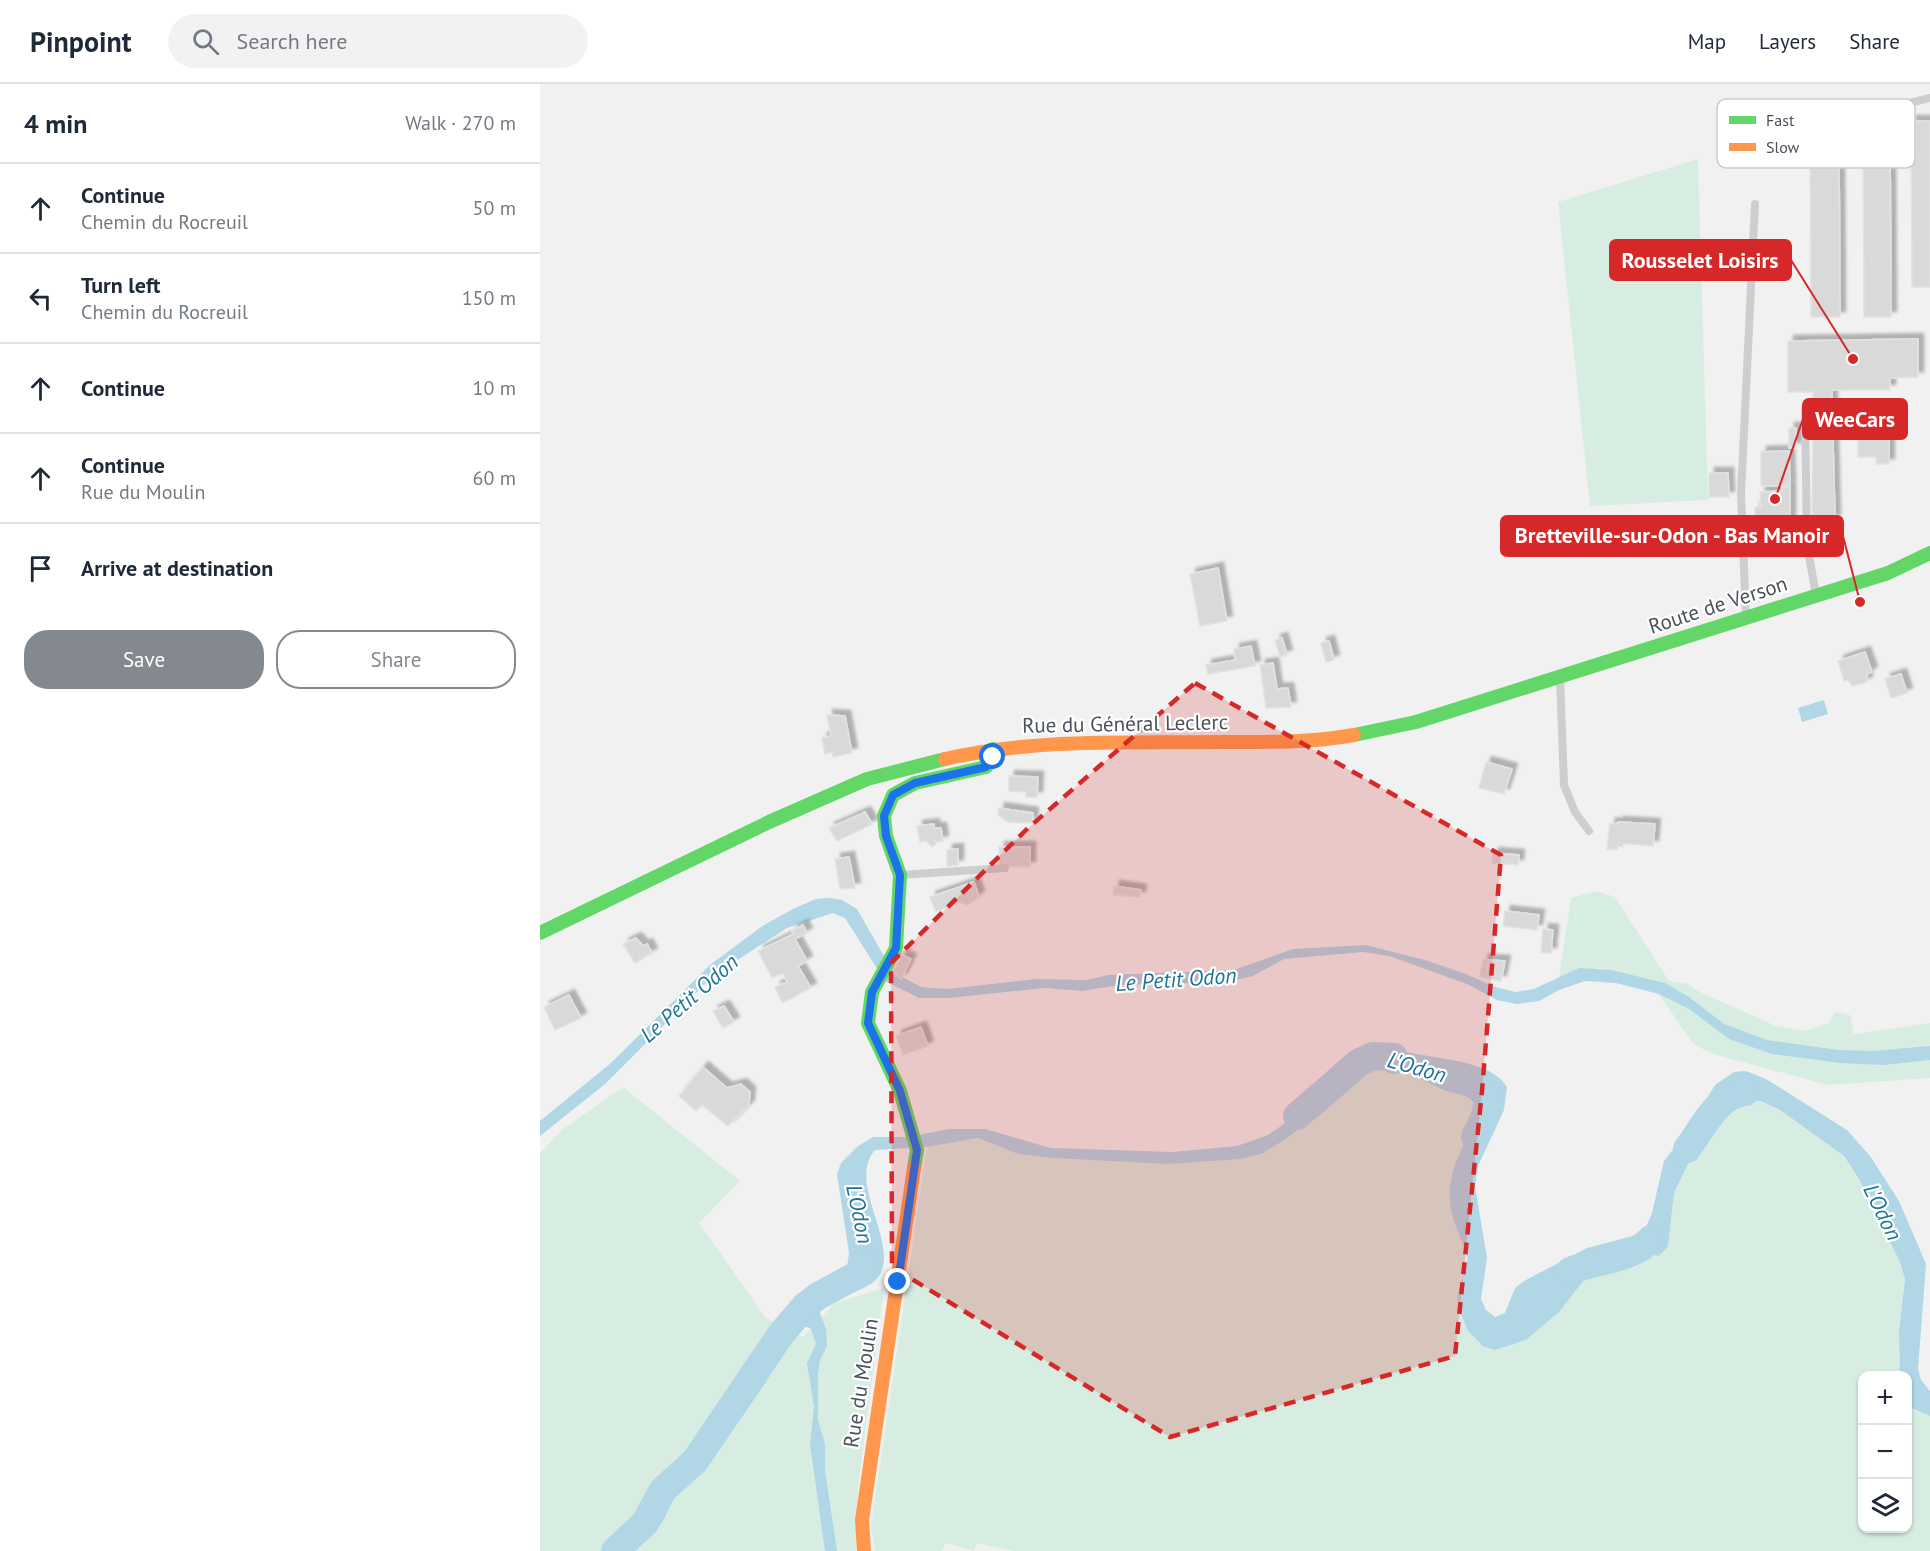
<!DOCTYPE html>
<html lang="en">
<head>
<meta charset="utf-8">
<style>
	body { margin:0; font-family:"PT Sans",sans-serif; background:#f2f2f3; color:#1f2937 }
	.controls { position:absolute; right:18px; bottom:18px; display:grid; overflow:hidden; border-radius:12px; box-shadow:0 2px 4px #0004 }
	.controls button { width:54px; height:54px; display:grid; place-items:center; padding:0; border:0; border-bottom:2px solid #e0e1e3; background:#fff; color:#1f2937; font:30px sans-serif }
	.stop { position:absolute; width:18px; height:18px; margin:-14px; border:4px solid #1a73e8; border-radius:50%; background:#fff }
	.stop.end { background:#1a73e8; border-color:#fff; box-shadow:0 2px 6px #0008 }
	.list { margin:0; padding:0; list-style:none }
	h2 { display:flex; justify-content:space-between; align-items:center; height:78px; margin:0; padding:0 24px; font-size:26px }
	h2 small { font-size:20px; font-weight:400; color:#747a83 }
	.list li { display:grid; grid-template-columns:39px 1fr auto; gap:18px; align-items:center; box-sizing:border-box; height:90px; padding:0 24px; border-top:2px solid #e0e1e3 }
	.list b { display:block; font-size:22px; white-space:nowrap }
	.list p { margin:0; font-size:20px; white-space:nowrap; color:#747a83 }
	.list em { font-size:20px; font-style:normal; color:#747a83 }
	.actions { display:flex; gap:12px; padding:18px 24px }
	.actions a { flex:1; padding:14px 0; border:2px solid #84898f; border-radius:24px; text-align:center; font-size:21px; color:#84898f }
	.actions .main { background:#84898f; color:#fff }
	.icon { flex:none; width:33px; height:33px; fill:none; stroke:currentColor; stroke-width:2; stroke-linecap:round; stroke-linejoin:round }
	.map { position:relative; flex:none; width:1390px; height:1467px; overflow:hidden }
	header { display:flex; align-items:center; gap:36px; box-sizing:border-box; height:84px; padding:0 30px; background:#fff; border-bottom:2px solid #e0e1e3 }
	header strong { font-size:28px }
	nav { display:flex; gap:33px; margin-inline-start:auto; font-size:21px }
	.search { width:420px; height:54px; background:#f2f2f3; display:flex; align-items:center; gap:15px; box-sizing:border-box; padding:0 21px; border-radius:33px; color:#747a83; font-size:22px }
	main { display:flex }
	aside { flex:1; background:#fff }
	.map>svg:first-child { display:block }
</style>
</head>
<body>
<header>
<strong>Pinpoint</strong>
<div class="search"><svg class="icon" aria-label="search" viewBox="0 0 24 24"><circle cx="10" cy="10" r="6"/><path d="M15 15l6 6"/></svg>Search here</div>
<nav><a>Map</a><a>Layers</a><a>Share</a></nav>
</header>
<main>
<aside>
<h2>4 min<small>Walk · 270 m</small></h2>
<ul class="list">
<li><svg class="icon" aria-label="ahead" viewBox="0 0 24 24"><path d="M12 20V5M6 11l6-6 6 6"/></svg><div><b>Continue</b><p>Chemin du Rocreuil</p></div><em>50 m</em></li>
<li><svg class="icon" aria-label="left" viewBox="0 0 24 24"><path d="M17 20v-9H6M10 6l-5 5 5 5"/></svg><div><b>Turn left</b><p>Chemin du Rocreuil</p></div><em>150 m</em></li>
<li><svg class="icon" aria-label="ahead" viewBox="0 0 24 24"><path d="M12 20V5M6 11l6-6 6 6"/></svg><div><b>Continue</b></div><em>10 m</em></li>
<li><svg class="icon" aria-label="ahead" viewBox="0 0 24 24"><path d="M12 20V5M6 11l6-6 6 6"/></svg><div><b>Continue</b><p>Rue du Moulin</p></div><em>60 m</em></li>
<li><svg class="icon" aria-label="arrive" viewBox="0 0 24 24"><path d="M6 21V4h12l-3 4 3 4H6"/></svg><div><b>Arrive at destination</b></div></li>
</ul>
<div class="actions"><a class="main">Save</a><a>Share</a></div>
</aside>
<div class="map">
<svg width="1390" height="1467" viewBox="0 0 1390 1467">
	<defs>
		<filter id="shadow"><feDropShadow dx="5.5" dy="-5.5" stdDeviation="1.5" flood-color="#0004"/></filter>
	</defs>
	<rect width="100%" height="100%" fill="#f1f1f1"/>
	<g fill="#d8ede2">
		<path d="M1158 75 1168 416 1050 422 1018 118Z"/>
		<path d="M1057 807 1075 813 1129 897 1148 900 1158 907 1236 942 1265 947 1289 939 1295 928 1310 931 1314 950 1390 939V994L1288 1001 1176 971 1154 961 1109 896 1060 884 1019 893 1031 814Z"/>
		<path d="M847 983 871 989 899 1004 941 1006 947 1009 951 1015C931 1049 903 1084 911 1126 914 1142 923 1158 928 1174L921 1191 917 1216 977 1259 986 1256 1043 1198 1055 1182 1070 1173 1103 1169 1119 1172 1128 1163 1134 1109 1173 1028 1189 1019 1206 1016 1221 1017 1240 1026 1304 1072 1319 1095 1360 1178 1365 1195 1359 1247 1360 1291 1322 1292V1444H1368V1313L1372 1324 1390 1332V1467H473L437 1459 434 1467 405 1459 402 1467H335L331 1442 387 1063 438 1054 478 1070 628 1080 741 1058 784 1028 834 984Z"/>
		<path d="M83 1003 200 1097 159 1139 226 1234 263 1253 295 1219 344 1204 318 1403 316 1467H0V1069L22 1046Z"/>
	</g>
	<g fill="#b1d6e6">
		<path d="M1284 616 1288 630 1262 638 1258 624Z"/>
		<path d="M289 814 302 816 317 825 353 888 381 903 408 905 496 895 547 896 568 891 694 886 753 865 826 861 885 876 926 890 955 903 976 908 994 905 1039 884 1071 886 1125 899 1149 913 1184 940 1227 956 1298 966 1333 967 1390 962V976L1344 981 1300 979 1232 970 1189 955 1149 925 1119 910 1076 899 1045 897 1019 906 999 917 977 920 957 916 927 900 849 872 823 868 744 875 713 892 687 898 580 901 542 907 505 904 408 914H379L345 897 305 834 293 829 247 844 174 891 65 1000 0 1052V1037L71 979 171 880 224 841 255 824 276 815Z"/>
		<path d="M859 966C887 975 950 974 967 1003L964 1026 938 1082 935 1102 947 1174 941 1215 946 1226 955 1233 965 1229 975 1204 984 1197 1047 1164 1097 1151 1106 1143 1112 1129 1124 1077 1148 1046 1175 1001 1194 988 1206 987 1226 995 1307 1046 1330 1072 1359 1117 1386 1180 1378 1285 1381 1296 1390 1307V1332L1372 1324 1368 1313V1292L1360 1291 1359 1247 1365 1195 1360 1178 1319 1095 1304 1072 1240 1026 1221 1017 1206 1016 1189 1019 1173 1028 1134 1109 1128 1163 1119 1172 1103 1169 1070 1173 1055 1182 1019 1228 986 1256 955 1266 943 1262 928 1247 921 1230 917 1216 919 1205 928 1174C923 1158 914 1142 911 1126 903 1084 931 1049 951 1015L947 1009 941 1006 899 1004 863 986 847 983 834 984 784 1028 741 1058 721 1070 700 1075 628 1080 514 1074 478 1070 438 1054 387 1063 335 1066C306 1099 360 1159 339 1192 329 1208 293 1211 279 1226L286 1245 287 1262 280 1276 278 1290V1336L285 1360V1386L297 1467H285L270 1360 274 1323 267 1279 276 1260 271 1245 265 1242 253 1248 226 1298 168 1382 142 1399 129 1416C130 1436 109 1453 95 1467H75L159 1369 251 1241 290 1209 306 1191 309 1169 297 1090 301 1079 318 1062 333 1053H367L410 1045H445L511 1064 633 1068 697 1062 728 1051 741 1042 827 972Z"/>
	</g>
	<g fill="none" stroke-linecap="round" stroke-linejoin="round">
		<g stroke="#b1d6e6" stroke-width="28">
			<path d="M909 993C953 1003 955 1015 935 1053"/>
			<path d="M757 1032 818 979 833 972 854 973V976"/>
			<path d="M1147 1065C1162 1045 1178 1010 1205 1008"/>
			<path d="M1030 1187C1056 1175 1091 1177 1111 1155"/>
			<path d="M75 1467 105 1439 123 1406 155 1377 241 1250 265 1222 278 1212 319 1190 326 1180"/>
		</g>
	</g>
	<g fill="#d9d9da" stroke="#e2e2e3" stroke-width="1.5" filter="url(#shadow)">
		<path d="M1371 37H1390V203H1372Z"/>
		<path d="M1323 45H1350L1351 233H1324Z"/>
		<path d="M1299 59 1300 233H1271L1270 60Z"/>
		<path d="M1378 255V293L1350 294V306H1292V319H1273V308H1248V257Z"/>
		<path d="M1273 319H1292L1295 436H1272Z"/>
		<rect x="1249" y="344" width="7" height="20"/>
		<path d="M1318 349H1349V380H1336V373H1318Z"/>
		<path d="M1249 367 1250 401 1221 402V368Z"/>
		<path d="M1169 389H1188L1189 413H1169Z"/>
		<path d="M1242 403H1250V439L1215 440V423H1221L1220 408 1242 407Z"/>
		<path d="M678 484 687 537 660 542 650 490Z"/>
		<path d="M742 554 747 571 740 573 735 556Z"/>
		<path d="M789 557 794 576 786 578 781 559Z"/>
		<path d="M711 562 715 582 668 590 666 581 695 576 694 565Z"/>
		<path d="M1325 568 1332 588 1327 590V598L1312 602 1308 596 1304 597 1298 577Z"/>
		<path d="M733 579 737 605 748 604 751 623 726 624 720 581Z"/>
		<path d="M1361 590 1367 609 1351 614 1345 595Z"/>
		<path d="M287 631 305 632 312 669 293 673 292 668 285 670 282 654 291 652Z"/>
		<path d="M946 678 972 685 964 710 939 704Z"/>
		<path d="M469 692 498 693 497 713H486V708L469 707Z"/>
		<path d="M459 724 493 729 492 739 468 738 458 731Z"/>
		<path d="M325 728 332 740 297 757 289 744Z"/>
		<path d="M1078 738 1115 740 1113 762 1078 759 1077 766 1067 765 1070 739 1077 740Z"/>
		<path d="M394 740V744H401L403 757 396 758 395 756 396 760 392 763 386 757 380 758 377 742Z"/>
		<rect x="459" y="763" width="31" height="20"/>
		<path d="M418 765V781L407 782V766Z"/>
		<path d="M953 769 979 771 978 781 952 779Z"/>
		<path d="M309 773 315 804 300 805 295 775Z"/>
		<path d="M434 798 439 812 428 821 418 818 396 828 390 813Z"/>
		<path d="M574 802 601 806 600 813 573 811Z"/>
		<path d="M965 827 999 831 997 846 963 842Z"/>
		<path d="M263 841 267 849 255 855 267 877 258 882 271 904 242 919 235 903 247 898 243 889 232 894 218 867 253 850 252 847Z"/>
		<path d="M1003 845 1013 846 1011 869H1001Z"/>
		<path d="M96 854 103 862 107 860 112 869 95 879 83 860Z"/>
		<path d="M362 871 371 875 361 895 353 888Z"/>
		<path d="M943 875 949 876 946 894 940 893Z"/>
		<path d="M949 876 965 877 961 897 946 894Z"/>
		<path d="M29 911 41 934 15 946 4 923Z"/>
		<path d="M184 922 194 938 183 944 173 927Z"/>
		<path d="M381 943 388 962 363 971 356 952Z"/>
		<path d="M163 983 187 1004 201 1000 210 1008 209 1021 188 1042 162 1021 156 1027 139 1012Z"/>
	</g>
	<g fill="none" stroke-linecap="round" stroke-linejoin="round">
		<g stroke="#ccced1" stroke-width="8">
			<path d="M1214 57 1390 14"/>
			<path d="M1265 325 1267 461 1276 511"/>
			<path d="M1206 533 1201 410 1215 120"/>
			<path d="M1020 593 1024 701 1035 728 1049 747"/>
			<path d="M360 791 465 784"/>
		</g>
		<g stroke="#63d668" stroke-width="14">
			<path d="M814 651 876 638 1348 489 1390 469"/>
			<path d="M0 849 229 738 327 695 405 675"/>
			<path d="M374 1084 377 1066 360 1007 328 939 332 908 356 864 360 791 346 752 344 732 353 711 375 699 446 683 452 676 453 665"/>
		</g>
		<g stroke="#ff974d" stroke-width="14">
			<path d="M405 675C496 654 590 659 682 658 726 658 770 659 814 651"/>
			<path d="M324 1467 322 1436 374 1084"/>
		</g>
	</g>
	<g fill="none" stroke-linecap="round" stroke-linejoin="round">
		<path stroke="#1a73e8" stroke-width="8" d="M358 1198 377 1066 360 1007 328 939 332 908 356 864 360 791 346 752 344 732 353 711 375 699 446 683 453 673"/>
	</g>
	<path fill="#d62828" fill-opacity="0.2" stroke="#d62828" stroke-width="4.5" stroke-dasharray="12 8" stroke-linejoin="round" d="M655 599 961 771 942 1007 915 1272 630 1353 352 1183 351 879 487 745Z"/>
	<g text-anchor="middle" stroke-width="4.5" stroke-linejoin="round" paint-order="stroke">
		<g font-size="21" fill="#4a515a" stroke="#fff">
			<text transform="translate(1178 521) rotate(-18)" y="7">Route de Verson</text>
			<text transform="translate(585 640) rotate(-1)" y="7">Rue du Général Leclerc</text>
			<text transform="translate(321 1299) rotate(-81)" y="7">Rue du Moulin</text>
		</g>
		<g font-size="22" font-style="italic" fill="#1e7499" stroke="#fff">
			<text transform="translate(636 895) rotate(-4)" y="8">Le Petit Odon</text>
			<text transform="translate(149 914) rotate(-41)" y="8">Le Petit Odon</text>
			<text transform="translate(877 983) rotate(16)" y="8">L'Odon</text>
			<text transform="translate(1343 1128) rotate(64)" y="8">L'Odon</text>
			<text transform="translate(320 1130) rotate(78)" y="8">L'Odon</text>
		</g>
	</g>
	<rect x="1177" y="15" width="198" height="69" rx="9" fill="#fff" stroke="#c9cbce" stroke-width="1.5"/>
	<rect x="1189" y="32" width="27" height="8" fill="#63d668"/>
	<rect x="1189" y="59" width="27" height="8" fill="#ff974d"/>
	<g font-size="16" fill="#4a515a">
		<text x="1226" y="42">Fast</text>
		<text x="1226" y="69">Slow</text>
	</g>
	<path fill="none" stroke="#d62828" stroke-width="2" d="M1313 275L1251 176M1235 415L1263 335M1320 518L1303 452"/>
	<g fill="#d62828" stroke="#fff" stroke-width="2">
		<circle cx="1313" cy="275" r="6"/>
		<circle cx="1235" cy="415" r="6"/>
		<circle cx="1320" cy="518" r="6"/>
	</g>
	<g fill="#d62828" stroke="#d62828" stroke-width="2">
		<rect x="1070" y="156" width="181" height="40" rx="6"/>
		<rect x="1263" y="315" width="104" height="40" rx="6"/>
		<rect x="961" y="432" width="342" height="40" rx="6"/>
	</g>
	<g font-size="22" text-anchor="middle" font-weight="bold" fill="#fff">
		<text x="1160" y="184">Rousselet Loisirs</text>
		<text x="1315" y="343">WeeCars</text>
		<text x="1132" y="459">Bretteville-sur-Odon - Bas Manoir</text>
	</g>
</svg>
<div class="controls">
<button>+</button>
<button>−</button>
<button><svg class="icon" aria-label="layers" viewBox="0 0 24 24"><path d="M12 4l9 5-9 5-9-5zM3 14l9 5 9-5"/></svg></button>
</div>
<div class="stop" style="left:453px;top:673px"></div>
<div class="stop end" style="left:358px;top:1198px"></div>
</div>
</main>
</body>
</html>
